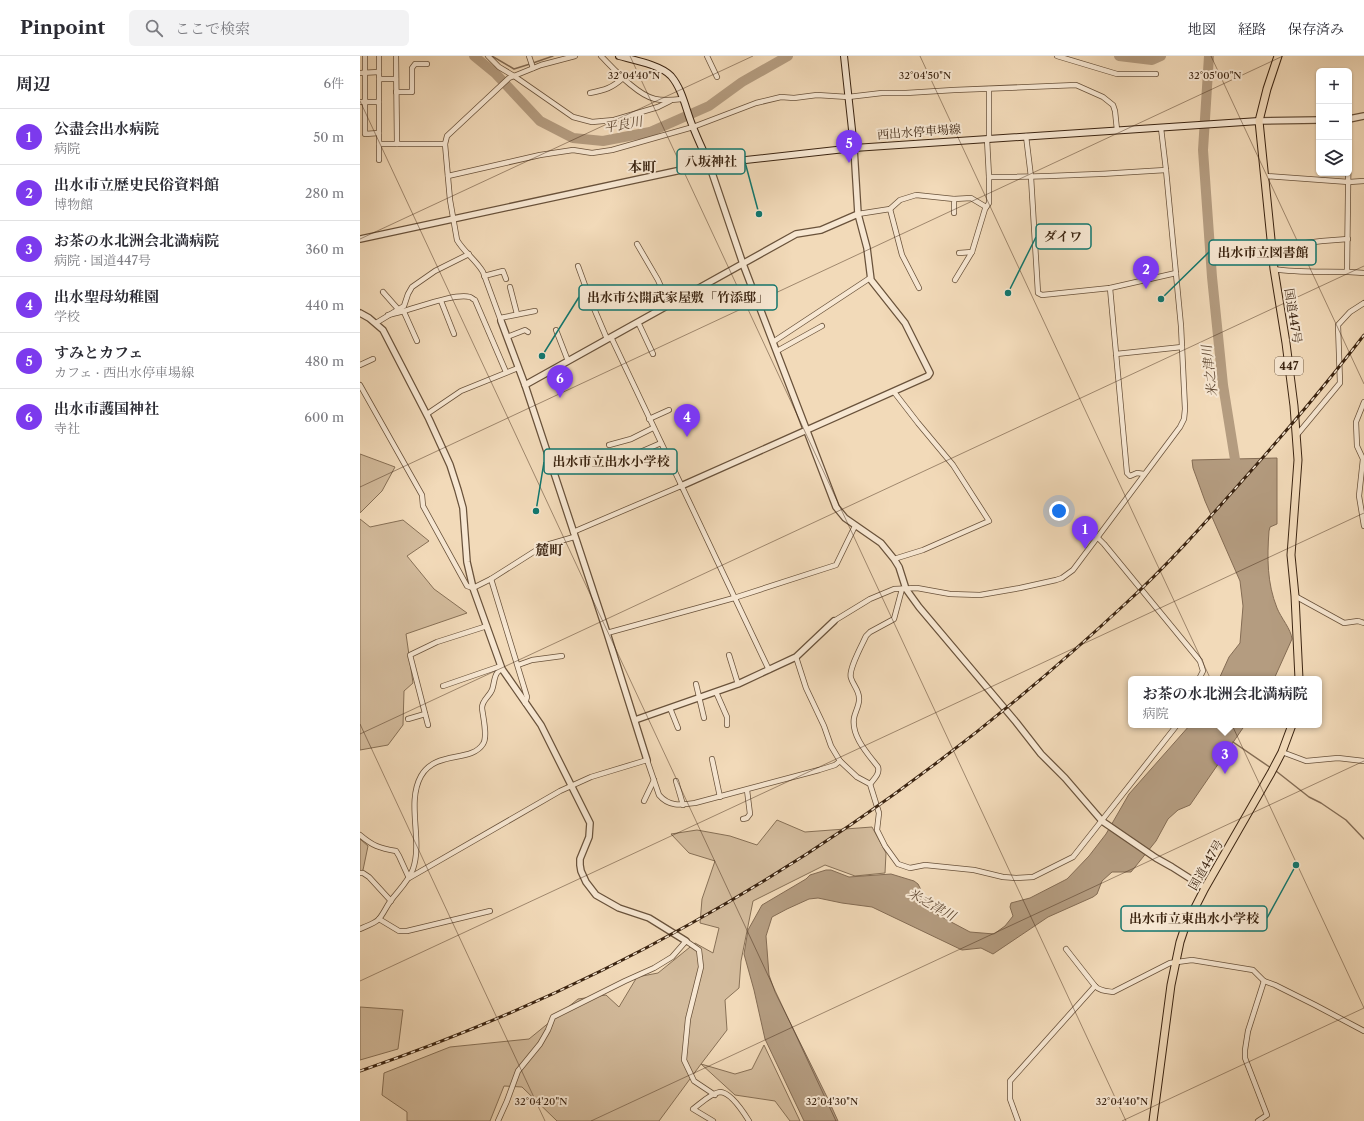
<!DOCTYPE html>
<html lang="ja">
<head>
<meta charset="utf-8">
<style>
	body { margin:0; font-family:"Libre Caslon Text","Noto Serif JP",serif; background:#f2f2f3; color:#2b2b33 }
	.controls { position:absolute; right:12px; top:12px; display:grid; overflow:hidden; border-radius:6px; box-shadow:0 1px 3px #0004 }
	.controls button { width:36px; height:36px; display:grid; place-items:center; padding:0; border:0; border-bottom:1px solid #e1e1e2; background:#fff; color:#2b2b33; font:20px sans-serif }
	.you { position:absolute; left:699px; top:455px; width:14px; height:14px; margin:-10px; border:3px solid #fff; border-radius:50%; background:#1a73e8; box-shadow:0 0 0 6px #1a73e833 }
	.badge { display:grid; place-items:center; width:26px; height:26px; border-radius:50%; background:#7c3aed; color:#fff; font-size:13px; font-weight:700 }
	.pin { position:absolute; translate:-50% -33px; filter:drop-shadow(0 1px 2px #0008) }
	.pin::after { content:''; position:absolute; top:21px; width:14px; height:12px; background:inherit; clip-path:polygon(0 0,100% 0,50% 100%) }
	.popup { position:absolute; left:768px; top:620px; width:194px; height:52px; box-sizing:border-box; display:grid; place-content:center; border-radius:6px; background:#fff; filter:drop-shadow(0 1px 3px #0005); font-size:13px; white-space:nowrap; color:#7c7c81 }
	.popup b { font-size:15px; color:#2b2b33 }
	.popup::after { content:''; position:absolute; left:50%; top:100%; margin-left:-8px; border:8px solid transparent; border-top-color:#fff }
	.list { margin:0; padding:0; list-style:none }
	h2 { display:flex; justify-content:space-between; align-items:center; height:52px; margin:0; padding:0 16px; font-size:17px }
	h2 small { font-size:13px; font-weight:400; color:#7c7c81 }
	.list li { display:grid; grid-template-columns:26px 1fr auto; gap:12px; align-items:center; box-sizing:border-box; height:56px; padding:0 16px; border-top:1px solid #e1e1e2 }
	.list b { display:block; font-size:15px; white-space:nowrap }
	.list p { margin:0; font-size:13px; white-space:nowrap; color:#7c7c81 }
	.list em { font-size:13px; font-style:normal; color:#7c7c81 }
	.icon { flex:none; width:22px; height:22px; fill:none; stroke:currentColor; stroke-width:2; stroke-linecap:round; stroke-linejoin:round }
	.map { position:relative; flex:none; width:1004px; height:1065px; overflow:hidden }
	header { display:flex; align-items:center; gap:24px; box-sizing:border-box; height:56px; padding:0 20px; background:#fff; border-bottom:1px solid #e1e1e2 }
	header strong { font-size:19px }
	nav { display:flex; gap:22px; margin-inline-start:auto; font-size:14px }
	.search { width:280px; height:36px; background:#f2f2f3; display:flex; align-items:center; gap:10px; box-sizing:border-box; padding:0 14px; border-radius:6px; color:#7c7c81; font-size:15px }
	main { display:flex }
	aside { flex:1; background:#fff }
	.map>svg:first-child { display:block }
</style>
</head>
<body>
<header>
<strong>Pinpoint</strong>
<div class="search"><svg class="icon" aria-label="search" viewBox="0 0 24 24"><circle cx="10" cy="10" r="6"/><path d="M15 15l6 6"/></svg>ここで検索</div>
<nav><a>地図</a><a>経路</a><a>保存済み</a></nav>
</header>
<main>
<aside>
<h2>周辺<small>6件</small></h2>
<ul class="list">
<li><span class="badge">1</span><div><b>公盡会出水病院</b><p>病院</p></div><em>50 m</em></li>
<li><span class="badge">2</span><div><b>出水市立歴史民俗資料館</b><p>博物館</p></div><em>280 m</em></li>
<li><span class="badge">3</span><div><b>お茶の水北洲会北満病院</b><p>病院 · 国道447号</p></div><em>360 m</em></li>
<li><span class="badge">4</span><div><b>出水聖母幼稚園</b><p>学校</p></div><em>440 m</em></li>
<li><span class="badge">5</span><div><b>すみとカフェ</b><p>カフェ · 西出水停車場線</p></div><em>480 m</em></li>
<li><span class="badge">6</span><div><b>出水市護国神社</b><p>寺社</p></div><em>600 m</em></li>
</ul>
</aside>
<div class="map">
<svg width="1004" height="1065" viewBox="0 0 1004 1065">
	<rect width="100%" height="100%" fill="#f2dab9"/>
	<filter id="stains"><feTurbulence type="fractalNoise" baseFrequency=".005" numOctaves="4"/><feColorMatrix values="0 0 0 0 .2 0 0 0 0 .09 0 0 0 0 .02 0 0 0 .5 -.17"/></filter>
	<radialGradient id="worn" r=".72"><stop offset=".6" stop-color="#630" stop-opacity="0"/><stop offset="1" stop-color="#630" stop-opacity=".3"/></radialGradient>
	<g fill="#d3bb9c" stroke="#877056">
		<path d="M0 398 35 411 22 435 0 457Z"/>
		<path d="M0 463 10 471 43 464 69 485 47 500 74 533 107 557 46 578 53 627 44 635 43 669 28 689 0 694Z"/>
		<path d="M417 764 445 776 512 771 526 797 525 817 495 820 465 809 393 845 381 905 379 932 365 944 367 974 341 1008 375 1018 392 1013 404 989 440 1065H430L415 1045 375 1039 341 1008 299 1065H197L162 1031 144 1030 130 1065H47V1056L22 1039 24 1017 90 991 169 983 218 943 246 939 259 951 277 921 298 917 335 887 353 897 359 872 340 867 342 843 355 805 329 797 311 778 337 774 370 780 397 789Z"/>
		<path d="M0 783 8 790 3 814 0 815Z"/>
		<path d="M0 951 43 954 38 993 0 1004Z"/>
	</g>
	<g fill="#b49c80" stroke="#846c54">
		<path d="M917 402V468L910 471 909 475C907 502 907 527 917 552 921 562 931 573 932 583L914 623H859L869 601 880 587 883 550 880 525 845 445 833 412 832 404Z"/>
		<path d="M830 669H885L830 749 818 754 808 763 796 785 771 816H752L742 825 737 838 733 841 688 861 633 898 621 892 602 894 512 851 482 847 458 842 449 843 427 853 412 861 406 880 409 919 415 936 468 1043 478 1065H444L405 983 394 934 384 898 388 874 402 849 446 823 450 819 466 814H471L489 821 531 818 554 825 558 828 571 853 578 859 610 876 634 878 645 870 653 860 650 851 651 847 670 842 707 823 729 800 746 778 769 738Z"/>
	</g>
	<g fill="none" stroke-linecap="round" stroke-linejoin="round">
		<g stroke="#846c54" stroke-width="1.5">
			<path d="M132 0 154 13 170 8"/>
			<path d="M173 7 193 0"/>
			<path d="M873 686 911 712"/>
			<path d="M916 715 949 741 961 747 986 764 1004 783"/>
		</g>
		<g stroke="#b49c80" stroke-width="10">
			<path d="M114 0 136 18 180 65 213 82 243 85 290 76 349 50 382 26 428 0"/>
			<path d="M759 0 792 4 801 0"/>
			<path d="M849 0 843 94 852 221 863 329 877 416"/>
		</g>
		<defs>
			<g id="minor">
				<path d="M5 0V78L19 77"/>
				<path d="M19 0V88H85"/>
				<path d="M36 0 37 88"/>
				<path d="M128 0 139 11 154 20 213 61 232 66 254 64 298 51 310 45"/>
				<path d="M169 0 173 12"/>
				<path d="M241 0C254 13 277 39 295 43 304 45 313 44 323 43"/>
				<path d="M347 0 357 21"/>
				<path d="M697 0 757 18H796"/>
				<path d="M0 17 19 16"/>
				<path d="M19 23H36"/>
				<path d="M629 33V83"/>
				<path d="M36 36H52V12L55 8H67"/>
				<path d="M230 37C245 34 252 32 263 22"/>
				<path d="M0 46H19"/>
				<path d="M666 80 671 121 678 237 682 239 750 232 816 217"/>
				<path d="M627 83 629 121C688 121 747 118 806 114"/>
				<path d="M19 104V88"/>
				<path d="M88 120 180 99 213 94 232 97 252 94 333 71 396 47 421 41 434 42 457 39 488 41 522 37H546L594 34 716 29 743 41 753 49 755 55 757 74"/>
				<path d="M905 120 989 126 1004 125"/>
				<path d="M594 143 611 142 626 151"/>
				<path d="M530 153 540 144 556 139 594 143V157"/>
				<path d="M498 158 530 153 542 199 559 232"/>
				<path d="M277 188 298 224 309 249"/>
				<path d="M912 191 962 185 988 183"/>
				<path d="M599 197 612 196 625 153 629 147V121"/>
				<path d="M218 210 230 243 247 283"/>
				<path d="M914 213C944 218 974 214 1004 217"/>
				<path d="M987 215 989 63"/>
				<path d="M124 220 143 215 146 223"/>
				<path d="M595 224 612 196"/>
				<path d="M150 231 157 258"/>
				<path d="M750 232 767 417 770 420 777 417 784 418"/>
				<path d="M23 236 38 253"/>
				<path d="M81 245 94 278"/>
				<path d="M44 256 57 285"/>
				<path d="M28 259C47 256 94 236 110 241 111 241 114 244 115 244L146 316"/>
				<path d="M140 262 175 255"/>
				<path d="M141 265 123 216C116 204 104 196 97 184L90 144 85 88 87 80 149 22 181 9 215 0"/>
				<path d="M278 266 293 298"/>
				<path d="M16 267 44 250 48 238 52 231 75 215 109 198"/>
				<path d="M196 274 208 305"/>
				<path d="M147 281 165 274 168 276"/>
				<path d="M251 281 409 614"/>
				<path d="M413 286 510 222"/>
				<path d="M417 295 462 270"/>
				<path d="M756 298 822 291"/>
				<path d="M0 309 13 303"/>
				<path d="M0 329 62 439 63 450 107 530 113 532 131 523 183 490 214 481"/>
				<path d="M534 336 558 367 593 409 629 465 563 494 534 503"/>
				<path d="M1004 346 996 366 997 390 1003 403 999 440 1004 470"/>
				<path d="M67 358 101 335 158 312"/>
				<path d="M289 363 309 354"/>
				<path d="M936 380 980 327 978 269 990 256 1004 247"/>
				<path d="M249 389 271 383 293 372"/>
				<path d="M271 400 301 387"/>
				<path d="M213 476 321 430"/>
				<path d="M737 481 744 488 840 605 843 615 839 623"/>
				<path d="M131 523 167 641 165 647"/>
				<path d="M935 540 984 567 998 565 1004 567"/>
				<path d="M474 565 510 543 534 533 557 532 590 538 620 539 660 532 696 524 702 522 713 514 820 371 824 363 825 353 821 270 806 114 801 72"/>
				<path d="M247 577 374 542 476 509 495 470"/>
				<path d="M369 599 378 628"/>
				<path d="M436 601 446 632 464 670 471 690 480 705 497 721 510 728 519 757 517 774 525 790 538 808 550 812 565 809 614 814 643 821 656 822 673 821 713 801 817 669"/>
				<path d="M158 609 172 604 202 600"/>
				<path d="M336 628 344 662"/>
				<path d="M83 630 141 610"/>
				<path d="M356 636 367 661V669"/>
				<path d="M310 652 318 672"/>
				<path d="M48 663 65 658"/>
				<path d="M68 669 50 599 77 586 127 570"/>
				<path d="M922 696 946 705 978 702 1004 705"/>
				<path d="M352 703 360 741"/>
				<path d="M316 725 323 749"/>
				<path d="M510 728C514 723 520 718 518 711 508 698 491 680 494 662 495 656 500 648 499 642 499 634 493 629 491 622 488 614 502 589 506 580L510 576 534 563 542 533"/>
				<path d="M284 745 294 724"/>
				<path d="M383 763 387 762 390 758 387 734"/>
				<path d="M0 779C13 790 19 792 36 795L39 800 49 822 200 735 231 721 287 704 299 739C309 751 321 749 335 747L459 714 475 709 480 705"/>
				<path d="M0 817H3L9 821 31 845"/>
				<path d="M19 863 39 875H47L130 855"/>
				<path d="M0 873C6 870 14 868 19 863 24 857 27 849 32 843 40 833 49 824 53 813 63 784 46 747 61 720 76 694 111 707 123 688 128 681 123 661 122 652 122 644 129 641 132 634 134 629 134 621 137 617 138 615 140 614 142 613"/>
				<path d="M706 893 735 930C740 935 746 935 753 936L810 907 832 904 893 914 904 925 915 929 955 949 1004 975"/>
				<path d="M138 1065 147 1045 158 1015 180 988 188 974 193 961 265 925 294 912 312 901 326 885 339 894 341 911 328 963 324 1004 334 1025 355 1039"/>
				<path d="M353 1065 333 1053C340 1048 351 1037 360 1036 371 1036 384 1057 389 1065"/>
				<path d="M658 1065 650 1043V1025L735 930"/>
				<path d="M898 1065 907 1059 885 1002V994L888 975 904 925"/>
			</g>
			<g id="tertiary">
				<path d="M989 63 1004 60"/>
				<path d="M899 65 959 64"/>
				<path d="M0 183 349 108 383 208 476 451 485 462 521 487 534 503 539 511 546 533 559 551 656 666 681 698 705 722 742 765 796 802 812 811 845 832"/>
				<path d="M0 257 9 262 23 274 69 363 90 409 98 434 103 452 107 506 113 532 142 613 181 669 230 767 229 781 220 803V809L221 815 226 826 236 839 259 852 289 862 326 885"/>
				<path d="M141 265 165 329 247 577 287 704"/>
				<path d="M165 329 436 178 461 174 498 158"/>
				<path d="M321 430 568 320 570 317 545 267 511 224 507 192 498 158 494 92"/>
				<path d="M275 664 378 628 436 601 474 565"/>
			</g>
			<g id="secondary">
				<path d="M259 0C274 4 301 9 311 20 323 34 326 55 333 71 338 84 344 96 349 108L494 92 899 65"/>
				<path d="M484 0 494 92"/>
			</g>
			<g id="trunk">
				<path d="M918 0 907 33 899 65 914 213 926 287 934 350 938 404 931 499 935 540 939 623"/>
				<path d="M793 1065 811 929 820 886 825 871 845 832 911 717 922 696 932 669"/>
			</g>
		</defs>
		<use href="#minor" stroke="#69523b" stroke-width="6"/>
		<use href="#tertiary" stroke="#69523b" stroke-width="8"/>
		<use href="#secondary" stroke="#3b2411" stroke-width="8"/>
		<use href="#trunk" stroke="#3b2411" stroke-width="9"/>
		<use href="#minor" stroke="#f7e7d2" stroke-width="4.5"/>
		<use href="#tertiary" stroke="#f7e7d2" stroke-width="5.5"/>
		<use href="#secondary" stroke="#f7e7d2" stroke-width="6"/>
		<use href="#trunk" stroke="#f2dab9" stroke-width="7"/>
		<defs>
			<path id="rail" d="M0 1015C113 976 225 927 330 868 487 781 632 672 764 549 806 511 844 468 882 425 924 378 965 330 1004 279"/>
		</defs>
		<use href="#rail" stroke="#3b2411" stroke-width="3"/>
		<use href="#rail" stroke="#f7e7d2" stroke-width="1.5" stroke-dasharray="4.5" stroke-linecap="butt"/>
	</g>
	<path fill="none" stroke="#3b2411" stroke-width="1" stroke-opacity="0.45" d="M270 0 766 1065M560 0 1004 952M851 0 1004 328M0 45 476 1065M0 183 393 0M0 431 923 0M0 668 185 1065M0 678 1004 210M0 925 1004 457M231 1065 1004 705M762 1065 1004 952"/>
	<g text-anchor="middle" stroke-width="4" stroke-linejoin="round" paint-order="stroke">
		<rect fill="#f7e7d2" stroke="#735e4b" stroke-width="1" x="915" y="301" width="28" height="18" rx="3"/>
		<g font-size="11" font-weight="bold" fill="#3b2411">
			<text x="929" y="314">447</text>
		</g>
		<g font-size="12" fill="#3b2411" stroke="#f7e7d2">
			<text transform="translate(559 76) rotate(-4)" y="4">西出水停車場線</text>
			<text transform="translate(933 260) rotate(81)" y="4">国道447号</text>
			<text transform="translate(846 809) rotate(-60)" y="4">国道447号</text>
		</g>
		<g font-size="13" font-style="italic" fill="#5f4832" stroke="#f7e7d2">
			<text transform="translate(263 68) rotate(-10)" y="5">平良川</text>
			<text transform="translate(849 315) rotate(-97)" y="5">米之津川</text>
			<text transform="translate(572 848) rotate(29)" y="5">米之津川</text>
		</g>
		<g font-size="14" font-weight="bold" fill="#3b2411" stroke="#f7e7d2">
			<text x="282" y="116">本町</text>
			<text x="189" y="499">麓町</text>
		</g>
	</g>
	<g font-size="10" text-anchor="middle" fill="#3b2411" stroke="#f7e7d2" stroke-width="4" stroke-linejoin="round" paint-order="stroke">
		<text x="274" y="23">32°04'40"N</text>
		<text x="565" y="23">32°04'50"N</text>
		<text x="855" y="23">32°05'00"N</text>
		<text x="181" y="1049">32°04'20"N</text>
		<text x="472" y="1049">32°04'30"N</text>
		<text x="762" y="1049">32°04'40"N</text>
	</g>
	<path fill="none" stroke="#0f766e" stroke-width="1.5" d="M399 158L385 106M648 237L676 181M801 243L849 196M182 300L219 241M176 455L184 406M936 809L907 862"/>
	<g fill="#0f766e" stroke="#f7e7d2" stroke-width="1.5">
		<circle cx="399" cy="158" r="4"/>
		<circle cx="648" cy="237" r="4"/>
		<circle cx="801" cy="243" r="4"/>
		<circle cx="182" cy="300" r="4"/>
		<circle cx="176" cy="455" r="4"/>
		<circle cx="936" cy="809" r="4"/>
	</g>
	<g fill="#f7e7d2" stroke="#0f766e" stroke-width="1.5">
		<rect x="317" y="93" width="68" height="25" rx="4"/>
		<rect x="676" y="168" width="55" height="25" rx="4"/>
		<rect x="849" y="184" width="107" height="25" rx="4"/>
		<rect x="219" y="229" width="198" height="25" rx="4"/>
		<rect x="184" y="393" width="133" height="25" rx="4"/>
		<rect x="761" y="850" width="146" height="25" rx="4"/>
	</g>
	<g font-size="13" text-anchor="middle" font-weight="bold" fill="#3b2411">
		<text x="351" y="110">八坂神社</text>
		<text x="703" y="185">ダイワ</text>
		<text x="903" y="201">出水市立図書館</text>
		<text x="318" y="246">出水市公開武家屋敷「竹添邸」</text>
		<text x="251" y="410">出水市立出水小学校</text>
		<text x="834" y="867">出水市立東出水小学校</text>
	</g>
	<rect width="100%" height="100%" filter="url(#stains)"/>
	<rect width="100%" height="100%" fill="url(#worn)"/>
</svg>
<div class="controls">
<button>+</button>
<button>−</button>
<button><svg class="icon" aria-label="layers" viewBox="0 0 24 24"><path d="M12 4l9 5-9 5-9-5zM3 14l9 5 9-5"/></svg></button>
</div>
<div class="you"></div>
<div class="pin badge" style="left:725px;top:493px">1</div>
<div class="pin badge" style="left:786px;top:233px">2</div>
<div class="pin badge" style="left:865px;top:718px">3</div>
<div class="popup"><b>お茶の水北洲会北満病院</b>病院</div>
<div class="pin badge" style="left:327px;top:381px">4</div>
<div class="pin badge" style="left:489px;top:107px">5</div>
<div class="pin badge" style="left:200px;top:342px">6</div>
</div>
</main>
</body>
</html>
